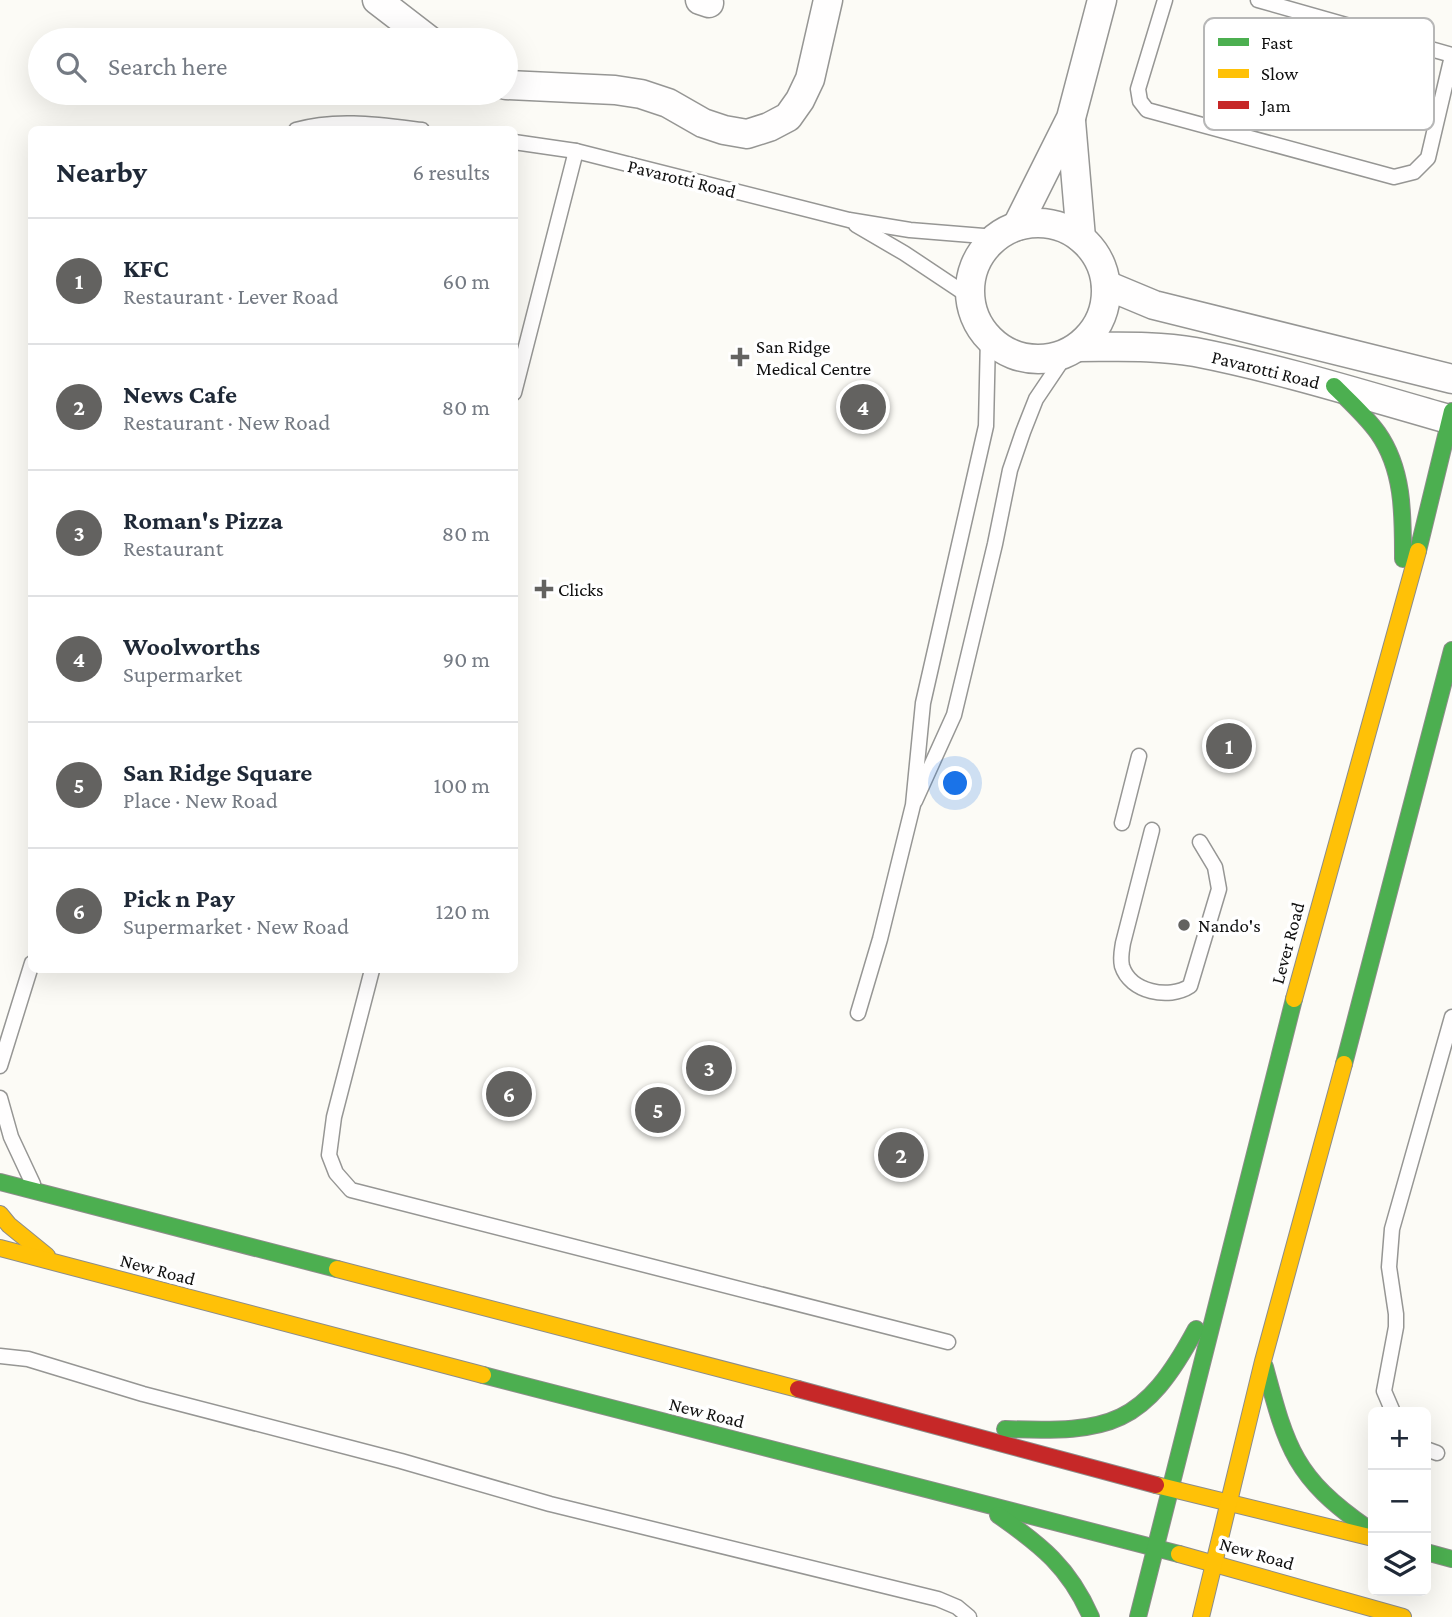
<!DOCTYPE html>
<html lang="en">
<head>
<meta charset="utf-8">
<style>
	body { margin:0; font-family:"Crimson Pro",serif; background:#f6f6f7; color:#1f2937 }
	.controls { position:absolute; right:21px; bottom:21px; display:grid; overflow:hidden; border-radius:10px; box-shadow:0 7px 28px #0002 }
	.controls button { width:63px; height:63px; display:grid; place-items:center; padding:0; border:0; border-bottom:2px solid #e0e1e3; background:#fff; color:#1f2937; font:35px sans-serif }
	.you { position:absolute; left:956px; top:784px; width:24px; height:24px; margin:-18px; border:5px solid #fff; border-radius:50%; background:#1a73e8; box-shadow:0 0 0 10px #1a73e833 }
	.badge { display:grid; place-items:center; width:46px; height:46px; border-radius:50%; background:#636260; color:#fff; font-size:23px; font-weight:700 }
	.pin { position:absolute; translate:-50% -50%; border:4px solid #fff; box-shadow:0 2px 7px #0006 }
	.list { margin:0; padding:0; list-style:none }
	h2 { display:flex; justify-content:space-between; align-items:center; height:91px; margin:0; padding:0 28px; font-size:30px }
	h2 small { font-size:23px; font-weight:400; color:#747a83 }
	.list li { display:grid; grid-template-columns:46px 1fr auto; gap:21px; align-items:center; box-sizing:border-box; height:126px; padding:0 28px; border-top:2px solid #e0e1e3 }
	.list b { display:block; font-size:26px; white-space:nowrap }
	.list p { margin:0; font-size:23px; white-space:nowrap; color:#747a83 }
	.list em { font-size:23px; font-style:normal; color:#747a83 }
	.icon { flex:none; width:38px; height:38px; fill:none; stroke:currentColor; stroke-width:2; stroke-linecap:round; stroke-linejoin:round }
	.map { position:relative; flex:none; width:1452px; height:1617px; overflow:hidden }
	.search { position:absolute; background:#fff; box-shadow:0 7px 28px #0002; left:28px; top:28px; width:490px; height:77px; display:flex; align-items:center; gap:18px; box-sizing:border-box; padding:0 24px; border-radius:38px; color:#747a83; font-size:26px }
	.panel { position:absolute; background:#fff; box-shadow:0 7px 28px #0002; left:28px; top:126px; width:490px; height:847px; border-radius:10px }
	.map>svg:first-child { display:block }
</style>
</head>
<body>
<div class="map">
<svg width="1452" height="1617" viewBox="0 0 1452 1617">
	<rect width="100%" height="100%" fill="#fcfbf6"/>
	<g fill="none" stroke-linecap="round" stroke-linejoin="round">
		<defs>
			<g id="lane">
				<path d="M1165 0 1138 89 1140 101 1147 110 1394 177 1414 172 1428 158 1452 56"/>
				<path d="M1258 0 1452 55"/>
				<path d="M296 130C336 118 381 125 422 130"/>
				<path d="M514 142 576 151 849 220 910 230 996 237"/>
				<path d="M856 225 904 253 970 297"/>
				<path d="M514 393 576 151"/>
				<path d="M915 801 954 715 995 544 1010 470 1023 432 1036 399 1067 353"/>
				<path d="M1122 823 1139 756"/>
				<path d="M1152 830 1123 943C1122 950 1120 958 1122 966 1130 992 1169 1000 1190 986L1219 889 1215 867 1200 842"/>
				<path d="M372 970 334 1117 329 1155 336 1173 351 1190 948 1342"/>
				<path d="M858 1013 880 939 913 805 923 703 986 426 988 337"/>
				<path d="M0 1066 32 963"/>
				<path d="M0 1098 11 1137 33 1184"/>
				<path d="M0 1356 28 1359 143 1394 401 1461 550 1504 938 1599 957 1607 969 1617"/>
				<path d="M1393 1412 1384 1391 1396 1327V1314L1389 1267 1392 1229 1452 1017"/>
				<path d="M1426 1449 1437 1453"/>
			</g>
			<g id="street">
				<path d="M377 0 429 40"/>
				<path d="M700 0 709 3"/>
				<path d="M506 85 615 90 641 94 668 103 703 123 724 130 747 134 769 127 788 117 800 100 810 79 828 0"/>
				<path d="M1071 121 1081 238"/>
				<circle cx="1038" cy="291" r="68"/>
				<path d="M1017 226 1071 118 1102 0"/>
				<path d="M1106 285 1154 305 1452 379"/>
				<path d="M1078 347C1116 347 1156 345 1195 352 1282 369 1367 396 1452 420"/>
			</g>
			<g id="fast">
				<path d="M1334 386C1349 401 1366 416 1378 433 1404 470 1403 516 1403 559"/>
				<path d="M1418 551 1452 411"/>
				<path d="M1344 1064 1452 650"/>
				<path d="M0 1182 337 1269"/>
				<path d="M1265 1367C1287 1449 1295 1478 1367 1528"/>
				<path d="M483 1375 1179 1554"/>
				<path d="M1005 1429C1111 1433 1144 1426 1196 1329"/>
				<path d="M998 1515C1041 1545 1069 1567 1091 1617"/>
				<path d="M1426 1552 1452 1559"/>
				<path d="M1138 1617 1294 999"/>
			</g>
			<g id="slow">
				<path d="M1294 999 1418 551"/>
				<path d="M0 1214 9 1225 47 1256"/>
				<path d="M0 1248 483 1375"/>
				<path d="M337 1269 798 1389"/>
				<path d="M1156 1485 1373 1538"/>
				<path d="M1179 1554 1403 1617"/>
				<path d="M1201 1617 1263 1361 1344 1064"/>
			</g>
			<path id="jam" d="M798 1389 1156 1485"/>
		</defs>
		<use href="#lane" stroke="#969694" stroke-width="17"/>
		<use href="#street" stroke="#969694" stroke-width="31"/>
		<use href="#fast" stroke="#8d8c8a" stroke-width="18"/>
		<use href="#slow" stroke="#8d8c8a" stroke-width="18"/>
		<use href="#jam" stroke="#8d8c8a" stroke-width="18"/>
		<use href="#lane" stroke="#fffefe" stroke-width="14"/>
		<use href="#street" stroke="#fffefe" stroke-width="28"/>
		<use href="#fast" stroke="#4caf50" stroke-width="16"/>
		<use href="#slow" stroke="#ffc107" stroke-width="16"/>
		<use href="#jam" stroke="#c62828" stroke-width="16"/>
	</g>
	<g fill="#636260" stroke="#fff" stroke-width="2.5">
		<path d="M736.5 346.5h7v7h7v7h-7v7h-7v-7h-7v-7h7z"/>
		<path d="M540.5 578.5h7v7h7v7h-7v7h-7v-7h-7v-7h7z"/>
		<circle cx="1184" cy="925" r="7"/>
	</g>
	<g text-anchor="middle" stroke-width="7" stroke-linejoin="round" paint-order="stroke">
		<g font-size="19" fill="#101010" stroke="#fff">
			<text transform="translate(682 178) rotate(14)" y="7">Pavarotti Road</text>
			<text transform="translate(1266 369) rotate(14)" y="7">Pavarotti Road</text>
			<text transform="translate(1287 943) rotate(-75)" y="7">Lever Road</text>
			<text transform="translate(158 1269) rotate(15)" y="7">New Road</text>
			<text transform="translate(707 1412) rotate(14)" y="7">New Road</text>
			<text transform="translate(1257 1553) rotate(16)" y="7">New Road</text>
		</g>
		<g font-size="19" fill="#101010" stroke="#fff" text-anchor="start">
			<text x="756" y="353">San Ridge<tspan x="756" dy="22">Medical Centre</tspan></text>
			<text x="558" y="596">Clicks</text>
			<text x="1198" y="932">Nando's</text>
		</g>
	</g>
	<rect x="1204" y="18" width="230" height="112" rx="10" fill="#fff" stroke="#b7b7b7" stroke-width="2"/>
	<rect x="1218" y="38" width="31" height="8" fill="#4caf50"/>
	<rect x="1218" y="69" width="31" height="9" fill="#ffc107"/>
	<rect x="1218" y="101" width="31" height="8" fill="#c62828"/>
	<g font-size="19" fill="#101010">
		<text x="1261" y="49">Fast</text>
		<text x="1261" y="80">Slow</text>
		<text x="1261" y="112">Jam</text>
	</g>
</svg>
<div class="controls">
<button>+</button>
<button>−</button>
<button><svg class="icon" aria-label="layers" viewBox="0 0 24 24"><path d="M12 4l9 5-9 5-9-5zM3 14l9 5 9-5"/></svg></button>
</div>
<div class="you"></div>
<div class="pin badge" style="left:1229px;top:746px">1</div>
<div class="pin badge" style="left:901px;top:1155px">2</div>
<div class="pin badge" style="left:709px;top:1068px">3</div>
<div class="pin badge" style="left:863px;top:407px">4</div>
<div class="pin badge" style="left:658px;top:1110px">5</div>
<div class="pin badge" style="left:509px;top:1094px">6</div>
<div class="search"><svg class="icon" aria-label="search" viewBox="0 0 24 24"><circle cx="10" cy="10" r="6"/><path d="M15 15l6 6"/></svg>Search here</div>
<section class="panel">
<h2>Nearby<small>6 results</small></h2>
<ul class="list">
<li><span class="badge">1</span><div><b>KFC</b><p>Restaurant · Lever Road</p></div><em>60 m</em></li>
<li><span class="badge">2</span><div><b>News Cafe</b><p>Restaurant · New Road</p></div><em>80 m</em></li>
<li><span class="badge">3</span><div><b>Roman's Pizza</b><p>Restaurant</p></div><em>80 m</em></li>
<li><span class="badge">4</span><div><b>Woolworths</b><p>Supermarket</p></div><em>90 m</em></li>
<li><span class="badge">5</span><div><b>San Ridge Square</b><p>Place · New Road</p></div><em>100 m</em></li>
<li><span class="badge">6</span><div><b>Pick n Pay</b><p>Supermarket · New Road</p></div><em>120 m</em></li>
</ul>
</section>
</div>
</body>
</html>
